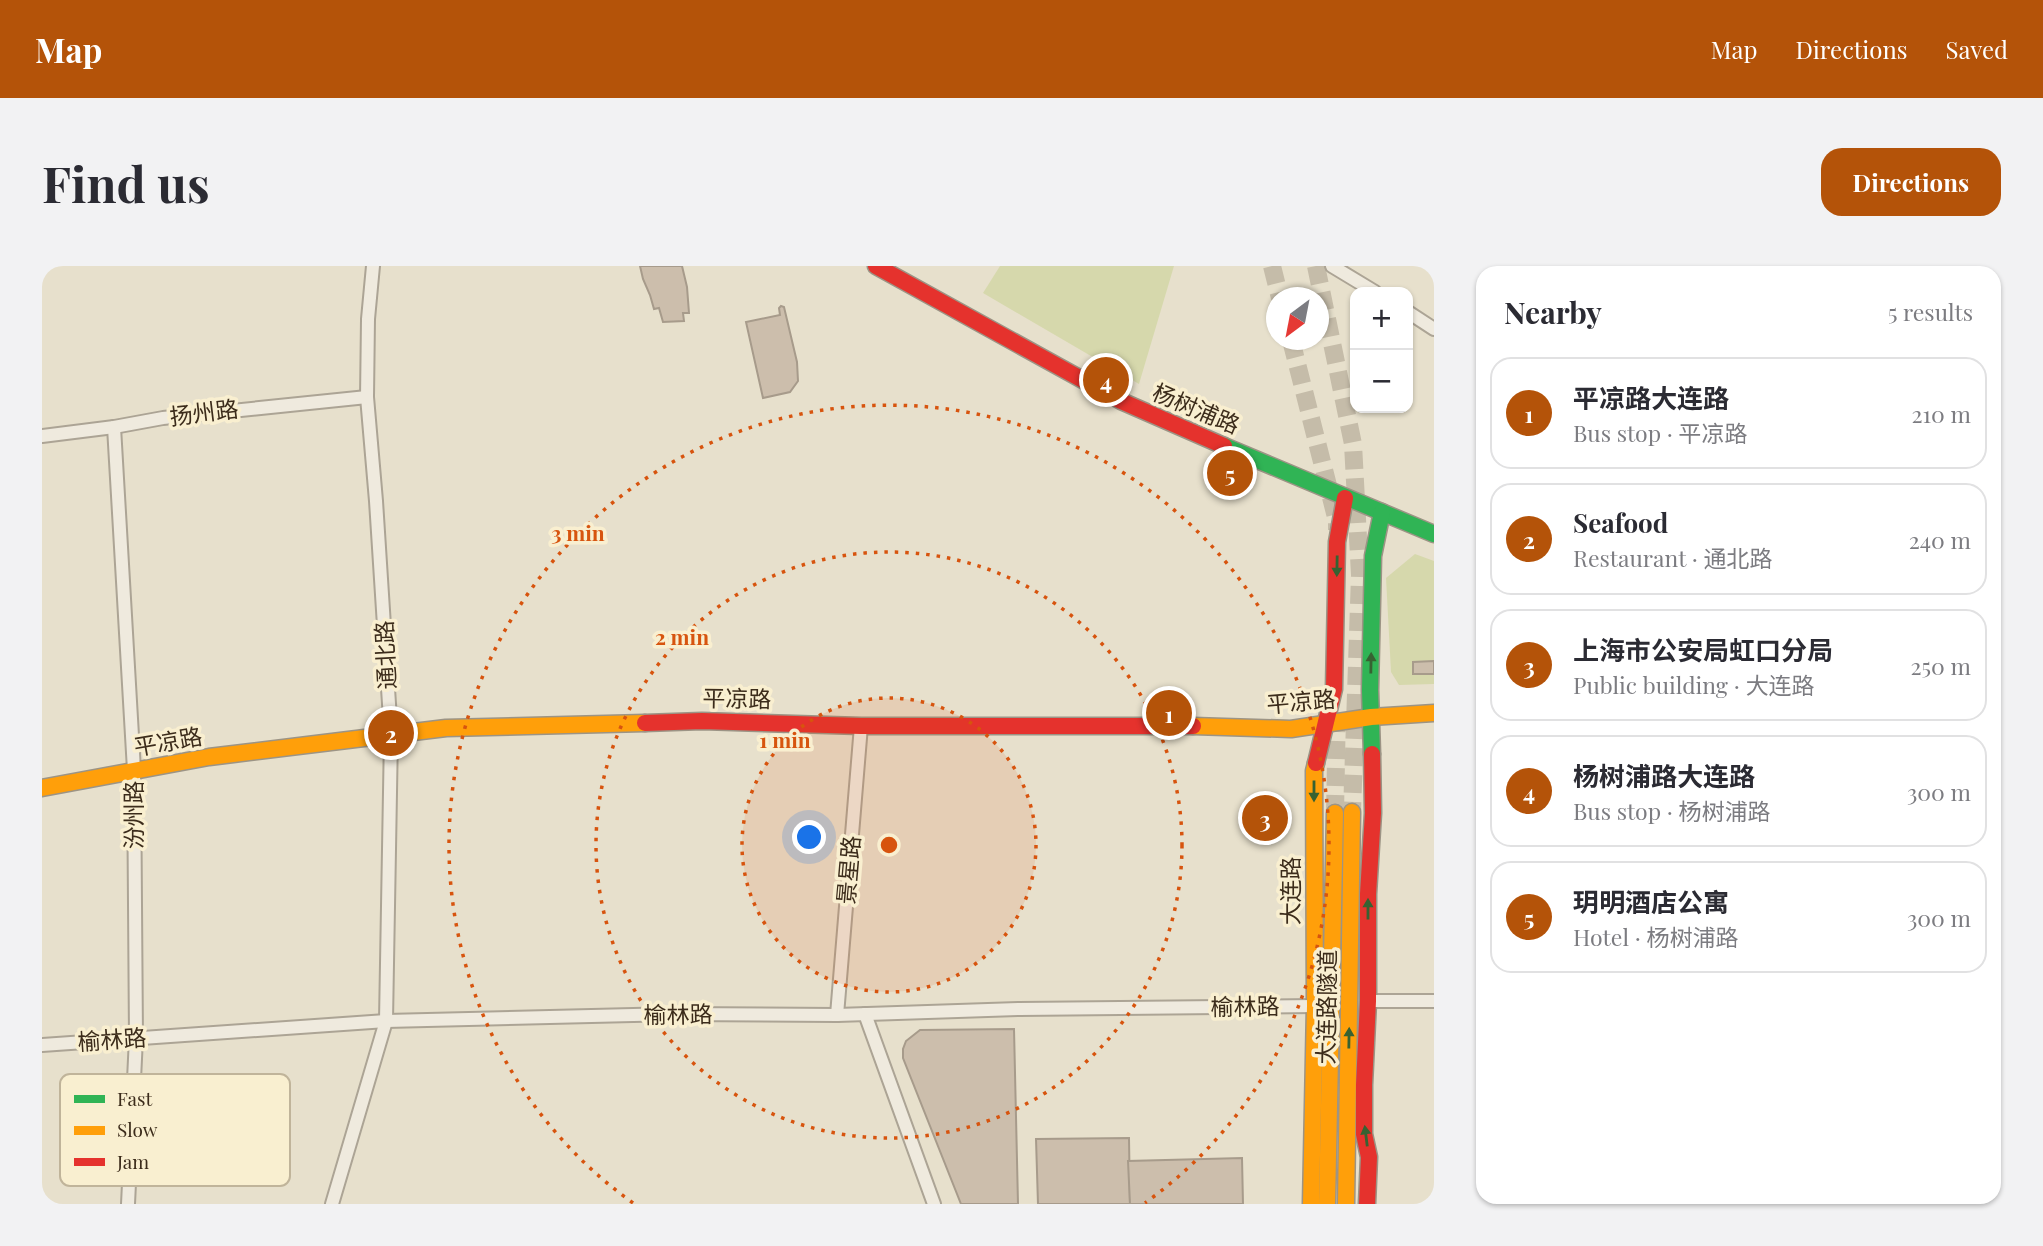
<!DOCTYPE html>
<html lang="en">
<head>
<meta charset="utf-8">
<style>
	body { margin:0; font-family:"Playfair Display","Noto Sans SC",serif; background:#f2f2f3; color:#2b2b33 }
	.controls { position:absolute; right:21px; top:21px; display:grid; overflow:hidden; border-radius:14px; box-shadow:0 2px 5px #0004 }
	.controls button { width:63px; height:63px; display:grid; place-items:center; padding:0; border:0; border-bottom:2px solid #e1e1e2; background:#fff; color:#2b2b33; font:35px sans-serif }
	.compass { position:absolute; left:1224px; top:21px; width:63px; height:63px; border-radius:50%; background:#fff; box-shadow:0 2px 5px #0004; rotate:212deg }
	.you { position:absolute; left:768px; top:572px; width:24px; height:24px; margin:-18px; border:5px solid #fff; border-radius:50%; background:#1a73e8; box-shadow:0 0 0 10px #1a73e833 }
	.badge { display:grid; place-items:center; width:46px; height:46px; border-radius:50%; background:#b45309; color:#fff; font-size:23px; font-weight:700 }
	.pin { position:absolute; translate:-50% -50%; border:4px solid #fff; box-shadow:0 2px 7px #0006 }
	.list { margin:0; padding:0; list-style:none }
	h2 { display:flex; justify-content:space-between; align-items:center; height:91px; margin:0; padding:0 28px; font-size:30px }
	h2 small { font-size:23px; font-weight:400; color:#7c7c81 }
	.list li { display:grid; grid-template-columns:46px 1fr auto; gap:21px; align-items:center; box-sizing:border-box; height:112px; margin:0 14px 14px; padding:0 14px; border:2px solid #e1e1e2; border-radius:21px }
	.list b { display:block; font-size:26px; white-space:nowrap }
	.list p { margin:0; font-size:23px; white-space:nowrap; color:#7c7c81 }
	.list em { font-size:23px; font-style:normal; color:#7c7c81 }
	.map { position:relative; flex:none; width:1392px; height:938px; overflow:hidden; border-radius:21px }
	header { display:flex; align-items:center; gap:42px; box-sizing:border-box; height:98px; padding:0 35px; background:#b45309; color:#fff }
	header strong { font-size:33px }
	nav { display:flex; gap:38px; margin-inline-start:auto; font-size:24px }
	.intro { display:flex; align-items:center; justify-content:space-between; box-sizing:border-box; height:168px; padding:0 42px }
	h1 { margin:0; font-size:49px }
	.button { padding:18px 32px; border-radius:21px; background:#b45309; color:#fff; font-size:24px; font-weight:700 }
	main { display:flex; gap:42px; padding:0 42px }
	aside { flex:1; background:#fff; border-radius:21px; box-shadow:0 2px 5px #0004 }
	.map>svg:first-child { display:block }
</style>
</head>
<body>
<header>
<strong>Map</strong>
<nav><a>Map</a><a>Directions</a><a>Saved</a></nav>
</header>
<div class="intro"><h1>Find us</h1><a class="button">Directions</a></div>
<main>
<div class="map">
<svg width="1392" height="938" viewBox="0 0 1392 938">
	<rect width="100%" height="100%" fill="#e7e0cc"/>
	<g fill="#d6d8ac">
		<path d="M958 0H1132L1097 118 941 27Z"/>
		<path d="M1373 288 1392 295V418L1357 419 1349 406 1344 312Z"/>
	</g>
	<g fill="#ccbeac" stroke="#a79b8b" stroke-width="2">
		<path d="M598 0H640L645 21 647 47H641L642 55 621 56 617 42 612 43 608 29 601 13Z"/>
		<path d="M739 40 742 41 755 96 756 115 748 126 721 132 704 56 738 49 737 42Z"/>
		<path d="M1168 193 1207 211 1203 218 1168 202Z"/>
		<path d="M1392 395V408H1371V396Z"/>
		<path d="M972 763 976 938H919L861 792V783L864 775 878 764Z"/>
		<path d="M1087 872 1088 938H996L994 873Z"/>
		<path d="M1200 892 1201 938H1088L1086 895Z"/>
	</g>
	<g fill="none" stroke-linecap="round" stroke-linejoin="round">
		<g stroke="#c5bca9" stroke-width="18" stroke-dasharray="18 9" stroke-linecap="butt">
			<path d="M1230 0 1238 32"/>
			<path d="M1274 0 1311 178 1318 309 1310 546"/>
			<path d="M1249 74 1295 255V264"/>
			<path d="M1293 547 1295 442"/>
		</g>
		<defs>
			<g id="street">
				<path d="M1290 0 1333 26"/>
				<path d="M1366 46 1392 63"/>
				<path d="M72 161 92 504 94 772 86 938"/>
				<path d="M0 170 72 161 121 152 325 131"/>
				<path d="M1326 735H1392"/>
				<path d="M823 748 892 938"/>
				<path d="M795 749 819 460"/>
				<path d="M0 779 344 755 633 748 795 749 977 743 1273 740"/>
				<path d="M290 938 344 755 349 469 334 235 325 131 326 53 331 0"/>
			</g>
			<g id="fast">
				<path d="M1182 180 1392 268"/>
				<path d="M1330 488 1328 424 1331 290 1340 246"/>
			</g>
			<g id="slow">
				<path d="M1151 460 1249 463 1329 451 1392 447"/>
				<path d="M0 522 167 491 404 462 603 457"/>
				<path d="M1269 938 1273 740 1272 505 1274 497"/>
				<path d="M1285 938 1293 547"/>
				<path d="M1304 938 1310 546"/>
			</g>
			<g id="jam">
				<path d="M834 0 1079 135 1182 180"/>
				<path d="M603 457 660 455 819 460H1151"/>
				<path d="M1274 497 1292 423 1295 276 1303 232"/>
				<path d="M1325 938 1327 891 1322 868V819L1326 735V628L1331 547 1330 488"/>
			</g>
		</defs>
		<use href="#street" stroke="#aca495" stroke-width="16"/>
		<use href="#fast" stroke="#9c9485" stroke-width="19"/>
		<use href="#slow" stroke="#9c9485" stroke-width="19"/>
		<use href="#jam" stroke="#9c9485" stroke-width="19"/>
		<use href="#street" stroke="#efeade" stroke-width="12"/>
		<use href="#fast" stroke="#30b455" stroke-width="16"/>
		<use href="#slow" stroke="#ff9f0a" stroke-width="16"/>
		<use href="#jam" stroke="#e5322d" stroke-width="16"/>
	</g>
	<defs><path id="oneway-solid" d="M-6-.8H1V-3.2L6.5 0L1 3.2V.8H-6Z" transform="scale(1.75)"/></defs>
	<g fill="#376232">
		<use href="#oneway-solid" transform="translate(1295 300) rotate(91)"/>
		<use href="#oneway-solid" transform="translate(1329 397) rotate(-89)"/>
		<use href="#oneway-solid" transform="translate(1272 525) rotate(90)"/>
		<use href="#oneway-solid" transform="translate(1326 643) rotate(-90)"/>
		<use href="#oneway-solid" transform="translate(1307 772) rotate(-89)"/>
		<use href="#oneway-solid" transform="translate(1324 870) rotate(-97)"/>
	</g>
	<circle cx="847" cy="579" r="147" fill="#d7540e" fill-opacity=".12"/>
	<g fill="none" stroke="#d7540e" stroke-width="3.5" stroke-dasharray="3.5 7">
		<circle cx="847" cy="579" r="147"/>
		<circle cx="847" cy="579" r="293"/>
		<path d="M591 937A440 440 0 1 1 1103 937"/>
	</g>
	<g text-anchor="middle" stroke-width="7" stroke-linejoin="round" paint-order="stroke">
		<g font-size="23" fill="#3c2c1b" stroke="#f9efd0">
			<text transform="translate(1154 143) rotate(23)" y="8">杨树浦路</text>
			<text transform="translate(162 147) rotate(-7)" y="8">扬州路</text>
			<text transform="translate(344 389) rotate(-93)" y="8">通北路</text>
			<text transform="translate(695 433) rotate(1)" y="8">平凉路</text>
			<text transform="translate(1259 436) rotate(-5)" y="8">平凉路</text>
			<text transform="translate(126 476) rotate(-10)" y="8">平凉路</text>
			<text transform="translate(92 549) rotate(-90)" y="8">汾州路</text>
			<text transform="translate(807 604) rotate(-85)" y="8">景星路</text>
			<text transform="translate(1249 625) rotate(-90)" y="8">大连路</text>
			<text transform="translate(1203 741) rotate(-1)" y="8">榆林路</text>
			<text transform="translate(1285 741) rotate(-89)" y="8">大连路隧道</text>
			<text transform="translate(636 749) rotate(-1)" y="8">榆林路</text>
			<text transform="translate(70 774) rotate(-4)" y="8">榆林路</text>
		</g>
	</g>
	<rect x="18" y="808" width="230" height="112" rx="10" fill="#f9efd0" stroke="#c0b49a" stroke-width="2"/>
	<rect x="32" y="829" width="31" height="8" fill="#30b455"/>
	<rect x="32" y="860" width="31" height="9" fill="#ff9f0a"/>
	<rect x="32" y="892" width="31" height="8" fill="#e5322d"/>
	<g font-size="19" fill="#3c2c1b">
		<text x="75" y="840">Fast</text>
		<text x="75" y="871">Slow</text>
		<text x="75" y="903">Jam</text>
	</g>
	<circle cx="847" cy="579" r="10" fill="#d7540e" stroke="#f9efd0" stroke-width="3.5"/>
	<g font-size="21" text-anchor="middle" font-weight="bold" fill="#d7540e" stroke="#f9efd0" stroke-width="7" stroke-linejoin="round" paint-order="stroke">
		<text x="536" y="275">3 min</text>
		<text x="640" y="379">2 min</text>
		<text x="743" y="482">1 min</text>
	</g>
</svg>
<div class="controls">
<button>+</button>
<button>−</button>
</div>
<svg class="compass" viewBox="-18 -18 36 36"><path d="M0-13l5 13h-10z" fill="#e53935"/><path d="M0 13l5-13h-10z" fill="#7c7c81"/></svg>
<div class="you"></div>
<div class="pin badge" style="left:1127px;top:447px">1</div>
<div class="pin badge" style="left:349px;top:467px">2</div>
<div class="pin badge" style="left:1223px;top:552px">3</div>
<div class="pin badge" style="left:1064px;top:114px">4</div>
<div class="pin badge" style="left:1188px;top:207px">5</div>
</div>
<aside>
<h2>Nearby<small>5 results</small></h2>
<ul class="list">
<li><span class="badge">1</span><div><b>平凉路大连路</b><p>Bus stop · 平凉路</p></div><em>210 m</em></li>
<li><span class="badge">2</span><div><b>Seafood</b><p>Restaurant · 通北路</p></div><em>240 m</em></li>
<li><span class="badge">3</span><div><b>上海市公安局虹口分局</b><p>Public building · 大连路</p></div><em>250 m</em></li>
<li><span class="badge">4</span><div><b>杨树浦路大连路</b><p>Bus stop · 杨树浦路</p></div><em>300 m</em></li>
<li><span class="badge">5</span><div><b>玥明酒店公寓</b><p>Hotel · 杨树浦路</p></div><em>300 m</em></li>
</ul>
</aside>
</main>
</body>
</html>
